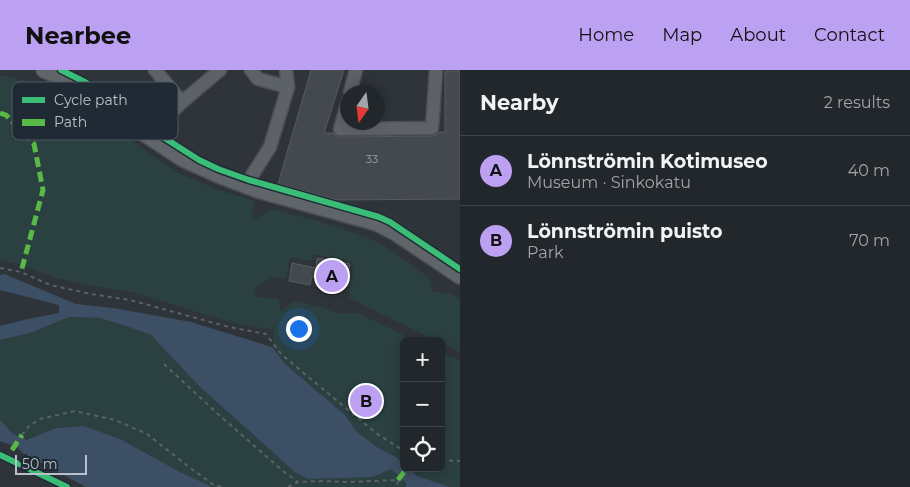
<!DOCTYPE html>
<html lang="en">
<head>
<meta charset="utf-8">
<style>
	body { margin:0; font-family:Montserrat,sans-serif; background:#2e3338; color:#f1f3f6 }
	.controls { position:absolute; right:15px; bottom:15px; display:grid; overflow:hidden; border-radius:8px; box-shadow:0 2px 12px #0003 }
	.controls button { width:45px; height:45px; display:grid; place-items:center; padding:0; border:0; border-bottom:1px solid #3f4448; background:#22272c; color:#f1f3f6; font:25px sans-serif }
	.compass { position:absolute; left:340px; top:15px; width:45px; height:45px; border-radius:50%; background:#22272c; box-shadow:0 2px 12px #0003; rotate:194deg }
	.scale { position:absolute; left:15px; bottom:12px; width:72px; box-sizing:border-box; padding-left:5px; border:2px solid #b8c0ca; border-top:0; font-size:14px; line-height:18px; white-space:nowrap; color:#b8c0ca; -webkit-text-stroke:4px #202a35; paint-order:stroke }
	.you { position:absolute; left:298px; top:258px; width:18px; height:18px; margin:-12px; border:4px solid #fff; border-radius:50%; background:#1a73e8; box-shadow:0 0 0 8px #1a73e833 }
	.badge { display:grid; place-items:center; width:32px; height:32px; border-radius:50%; background:#bca0f2; color:#111; font-size:16px; font-weight:700 }
	.pin { position:absolute; translate:-50% -50%; border:2px solid #fff; box-shadow:0 1px 5px #0006 }
	.list { margin:0; padding:0; list-style:none }
	h2 { display:flex; justify-content:space-between; align-items:center; height:65px; margin:0; padding:0 20px; font-size:21px }
	h2 small { font-size:16px; font-weight:400; color:#a2a5a9 }
	.list li { display:grid; grid-template-columns:32px 1fr auto; gap:15px; align-items:center; box-sizing:border-box; height:70px; padding:0 20px; border-top:1px solid #3f4448 }
	.list b { display:block; font-size:19px; white-space:nowrap }
	.list p { margin:0; font-size:16px; white-space:nowrap; color:#a2a5a9 }
	.list em { font-size:16px; font-style:normal; color:#a2a5a9 }
	.icon { flex:none; width:28px; height:28px; fill:none; stroke:currentColor; stroke-width:2; stroke-linecap:round; stroke-linejoin:round }
	.map { position:relative; flex:none; width:460px; height:417px; overflow:hidden }
	header { display:flex; align-items:center; gap:30px; box-sizing:border-box; height:70px; padding:0 25px; background:#bca0f2; color:#111 }
	header strong { font-size:24px }
	nav { display:flex; gap:28px; margin-inline-start:auto; font-size:18px }
	main { display:flex }
	aside { flex:1; background:#22272c }
	.map>svg:first-child { display:block }
</style>
</head>
<body>
<header>
<strong>Nearbee</strong>
<nav><a>Home</a><a>Map</a><a>About</a><a>Contact</a></nav>
</header>
<main>
<div class="map">
<svg width="460" height="417" viewBox="0 0 460 417">
	<rect width="100%" height="100%" fill="#2e343a"/>
	<g fill="#2b4041">
		<path d="M0 5 35 13 54 21 98 47 178 103 216 119 255 131 251 148 256 149 271 139 318 151 371 169 388 179 431 209 432 222 450 223 460 229V282L441 273V271H436L349 228 353 192 313 184 312 191 290 187 286 209 271 207 255 218 256 227 278 229 281 242 289 234 296 231 324 238 339 244 350 243 360 244 416 271H404V394L396 387 377 377 356 361 345 345 285 294 272 277 274 260 233 253 132 222 92 216 53 207 23 195 0 190Z"/>
		<path d="M69 247 100 248 126 256 151 265 199 316 373 407 391 399 407 413 406 417H213L180 402 120 369 84 356 56 358 27 370 13 364 0 350V270L30 263Z"/>
		<path d="M441 282 460 291V417H450L416 406 408 398H441Z"/>
	</g>
	<g fill="#3d4f64">
		<path d="M4 204 76 234 113 238 191 252 272 277 285 294 345 345 356 361 377 377 396 387 404 394V398H408L417 406 450 417H406V413L391 399 373 407 308 409 295 402 199 316 151 265 126 256 100 248 69 247 30 263 0 270V256L28 249 59 243V235L0 220V205Z"/>
		<path d="M0 350 13 364 27 370 56 358 84 356 120 369 180 402 213 417H86L24 384 17 377 0 371Z"/>
	</g>
	<g fill="#44494f" stroke="#565b61">
		<path d="M311 0H344L324 63H333L336 66 340 67 432 66 436 65 439 62H445V1H460V129L337 130 278 114Z"/>
		<path d="M317 188 350 194 346 214 312 207 310 215 289 211 292 193 316 198Z"/>
	</g>
	<g fill="none" stroke-linecap="round" stroke-linejoin="round">
		<defs>
			<g id="minor">
				<path d="M155 0 182 32"/>
				<path d="M251 0 258 9 288 17"/>
				<path d="M350 22 356 0"/>
				<path d="M348 31 340 59 432 58 436 0"/>
				<path d="M148 66 182 32 220 0"/>
				<path d="M249 110 270 77 288 17 286 0"/>
			</g>
			<path id="major" d="M44 0 64 8 106 34 148 66 183 89 221 106 258 120 377 153 396 163 460 206"/>
		</defs>
		<use href="#minor" stroke="#4c5055" stroke-width="15"/>
		<use href="#major" stroke="#4c5057" stroke-width="18"/>
		<g stroke="#5c6166" stroke-width="2" stroke-dasharray="4 4" stroke-linecap="butt">
			<path d="M0 198 21 202 50 215 91 224 130 230 229 257 266 264 282 285 376 363 404 381"/>
			<path d="M164 294 219 345 283 401 298 412"/>
			<path d="M22 365 29 356 40 349 75 341 115 350 147 364 189 397 214 415 221 417"/>
			<path d="M8 388 12 380"/>
			<path d="M441 390 460 391"/>
			<path d="M288 417 298 412 322 411 348 412 398 410 397 417"/>
		</g>
		<use href="#minor" stroke="#5d6268" stroke-width="12"/>
		<use href="#major" stroke="#60656a" stroke-width="15"/>
		<g stroke="#58b947" stroke-width="5" stroke-dasharray="10 5" stroke-linecap="butt">
			<path d="M0 43 6 45 34 74 43 120 21 202"/>
			<path d="M12 380 22 365"/>
			<path d="M398 410 407 398"/>
		</g>
		<defs>
			<g id="cycleway">
				<path d="M61 0 85 12 152 60 199 90 218 99 249 110 379 147 390 152 460 199"/>
				<path d="M0 385 67 417"/>
			</g>
		</defs>
		<use href="#cycleway" stroke="#202a35" stroke-width="9"/>
		<use href="#cycleway" stroke="#3abd76" stroke-width="6"/>
	</g>
	<g text-anchor="middle" stroke-width="5" stroke-linejoin="round" paint-order="stroke">
		<g font-size="11" fill="#9ba2ab">
			<text x="372" y="93">33</text>
		</g>
	</g>
	<rect x="12" y="12" width="166" height="58" rx="8" fill="#202a35" stroke="#4e5762" stroke-width="1"/>
	<rect x="22" y="27" width="23" height="6" fill="#3abd76"/>
	<rect x="22" y="49" width="23" height="7" fill="#58b947"/>
	<g font-size="14" fill="#b8c0ca">
		<text x="54" y="35">Cycle path</text>
		<text x="54" y="57">Path</text>
	</g>
</svg>
<div class="controls">
<button>+</button>
<button>−</button>
<button><svg class="icon" aria-label="locate" viewBox="0 0 24 24"><circle cx="12" cy="12" r="6"/><path d="M12 2v4M12 18v4M2 12h4M18 12h4"/></svg></button>
</div>
<svg class="compass" viewBox="-18 -18 36 36"><path d="M0-13l5 13h-10z" fill="#e53935"/><path d="M0 13l5-13h-10z" fill="#a2a5a9"/></svg>
<div class="scale">50 m</div>
<div class="you"></div>
<div class="pin badge" style="left:332px;top:206px">A</div>
<div class="pin badge" style="left:366px;top:331px">B</div>
</div>
<aside>
<h2>Nearby<small>2 results</small></h2>
<ul class="list">
<li><span class="badge">A</span><div><b>Lönnströmin Kotimuseo</b><p>Museum · Sinkokatu</p></div><em>40 m</em></li>
<li><span class="badge">B</span><div><b>Lönnströmin puisto</b><p>Park</p></div><em>70 m</em></li>
</ul>
</aside>
</main>
</body>
</html>
